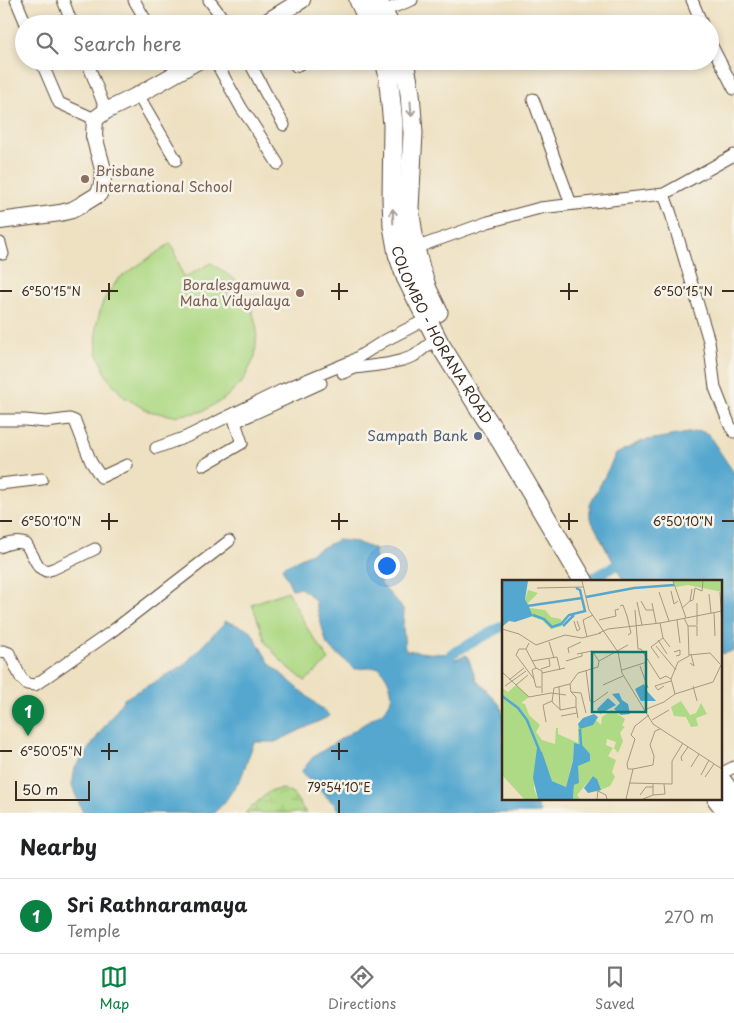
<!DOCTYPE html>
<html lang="en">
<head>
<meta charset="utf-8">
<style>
	body { margin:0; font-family:"Playpen Sans",sans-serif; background:#f2f2f2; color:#202124 }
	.scale { position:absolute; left:15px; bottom:12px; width:75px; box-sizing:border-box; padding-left:5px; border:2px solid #3b2a1e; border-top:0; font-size:14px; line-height:18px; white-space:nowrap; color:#3b2a1e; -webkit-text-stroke:4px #f7f3e8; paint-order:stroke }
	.you { position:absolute; left:386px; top:565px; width:18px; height:18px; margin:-12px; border:4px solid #fff; border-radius:50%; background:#1a73e8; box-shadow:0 0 0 8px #1a73e833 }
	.badge { display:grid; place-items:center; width:32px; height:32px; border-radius:50%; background:#0b8043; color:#fff; font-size:16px; font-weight:700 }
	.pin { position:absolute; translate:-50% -41px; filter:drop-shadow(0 1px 2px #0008) }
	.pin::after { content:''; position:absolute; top:26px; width:18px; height:15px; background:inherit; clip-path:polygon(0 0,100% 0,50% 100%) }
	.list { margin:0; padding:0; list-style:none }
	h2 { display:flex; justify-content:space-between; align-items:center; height:65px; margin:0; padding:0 20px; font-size:21px }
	h2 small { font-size:16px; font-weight:400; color:#757577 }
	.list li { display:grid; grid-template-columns:32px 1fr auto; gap:15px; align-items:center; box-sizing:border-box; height:75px; padding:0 20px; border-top:1px solid #e0e0e0 }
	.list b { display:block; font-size:19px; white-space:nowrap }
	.list p { margin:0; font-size:16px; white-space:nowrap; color:#757577 }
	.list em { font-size:16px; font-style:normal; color:#757577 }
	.icon { flex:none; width:28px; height:28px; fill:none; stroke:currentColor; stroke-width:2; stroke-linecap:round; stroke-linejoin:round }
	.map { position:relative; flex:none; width:734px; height:813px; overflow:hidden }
	.search { position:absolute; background:#fff; box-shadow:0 2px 8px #0003; left:15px; right:15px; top:15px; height:55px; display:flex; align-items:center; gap:12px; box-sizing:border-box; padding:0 18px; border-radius:28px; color:#757577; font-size:19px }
	.sheet { height:140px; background:#fff }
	nav { display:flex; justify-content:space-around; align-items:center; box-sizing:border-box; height:70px; border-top:1px solid #e0e0e0; background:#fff; font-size:14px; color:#757577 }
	nav a { display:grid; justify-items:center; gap:2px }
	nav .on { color:#0b8043 }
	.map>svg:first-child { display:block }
</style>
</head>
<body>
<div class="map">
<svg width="734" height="813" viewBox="0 0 734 813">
	<defs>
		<pattern id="wetland-marsh" width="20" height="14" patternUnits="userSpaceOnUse" patternTransform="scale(1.25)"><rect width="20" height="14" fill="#aed985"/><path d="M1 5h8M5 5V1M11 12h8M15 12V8" fill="none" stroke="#97ba72"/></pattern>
	</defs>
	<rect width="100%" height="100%" fill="#f7f3e8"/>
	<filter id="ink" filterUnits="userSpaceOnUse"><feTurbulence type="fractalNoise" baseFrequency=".02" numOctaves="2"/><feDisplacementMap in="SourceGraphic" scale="10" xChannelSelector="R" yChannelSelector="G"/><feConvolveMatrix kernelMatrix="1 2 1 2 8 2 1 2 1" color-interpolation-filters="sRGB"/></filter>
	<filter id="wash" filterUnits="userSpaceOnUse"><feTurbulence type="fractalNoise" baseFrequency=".0096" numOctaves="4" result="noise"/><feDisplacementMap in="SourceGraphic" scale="20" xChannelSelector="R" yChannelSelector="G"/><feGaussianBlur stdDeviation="1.12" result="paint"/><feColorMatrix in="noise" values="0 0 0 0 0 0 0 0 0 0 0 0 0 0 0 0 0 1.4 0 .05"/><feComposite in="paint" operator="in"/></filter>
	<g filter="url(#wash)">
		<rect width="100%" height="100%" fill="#eee1c2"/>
		<path fill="url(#wetland-marsh)" stroke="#748252" d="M283 789 294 795 306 813H245L270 791Z"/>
		<g fill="#aed985" stroke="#748252">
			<path d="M171 243 184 278 211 263 237 281 251 304 257 330 255 357 243 381 224 399 201 412 174 416 148 411 124 397 107 377 97 352 96 326 103 301 118 279Z"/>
			<path d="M288 591 307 628 329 660 305 681 282 662 266 643 252 604Z"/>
		</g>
		<g fill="#54a7cf" stroke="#486876">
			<path d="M700 431 708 434 734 473V651L720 654V582H624L590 518V505L616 454 642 441Z"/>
			<path d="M338 540 356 542 374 549 381 584 404 610 403 626 405 650 427 653 451 654 455 659 467 655 477 681 500 705 503 713V799H535L540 813H340L335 805 301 772 313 757 381 713C384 710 388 707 389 704 396 692 387 676 379 667L355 669 327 645 315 601 308 593 300 588 292 589 282 567Z"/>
			<path d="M226 621 250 630 270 664 330 716 275 742H254L241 778 224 803 214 813H83L72 786 75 768 124 699 183 666Z"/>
		</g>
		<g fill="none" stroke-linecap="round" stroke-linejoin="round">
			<g stroke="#54a7cf" stroke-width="10">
				<path d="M585 582 615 566"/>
				<path d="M451 654 503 626"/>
			</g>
		</g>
	</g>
	<g filter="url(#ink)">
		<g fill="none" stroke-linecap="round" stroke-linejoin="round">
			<defs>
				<g id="street">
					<path d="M16 0 26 24"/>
					<path d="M63 0 72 24"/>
					<path d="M134 0 148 24"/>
					<path d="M209 0 227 24"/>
					<path d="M692 0 702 24"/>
					<path d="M383 11 412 0"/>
					<path d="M710 42 734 89"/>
					<path d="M41 61 59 103 95 119"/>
					<path d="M87 61 106 111"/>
					<path d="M170 61 177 73"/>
					<path d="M215 61 242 109 252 123 278 164"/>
					<path d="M249 61 265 92 284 125"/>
					<path d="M296 66 305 61"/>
					<path d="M138 95 176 160"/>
					<path d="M533 99 571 204"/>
					<path d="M664 194 671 214 709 341 715 388 730 426 734 432"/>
					<path d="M0 243 3 254"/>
					<path d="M415 248 488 222 540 208 664 194 734 155"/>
					<path d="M343 373 355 368 386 364 403 360 414 356 437 338"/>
					<path d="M0 420H25L46 422 70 419 75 421 91 462 101 477 127 465"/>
					<path d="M156 448 186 437 282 390 352 361 384 341 427 319"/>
					<path d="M204 465 242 443 235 422 321 383"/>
					<path d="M0 484 42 479"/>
					<path d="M0 547C9 543 16 541 26 544L39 567 46 571 53 569 95 549"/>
					<path d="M0 652 3 651 9 653 21 678 27 684 35 685 111 632 229 541"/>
					<path d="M720 774 734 767"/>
				</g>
				<g id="secondary">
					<path d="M263 24 302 0"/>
					<path d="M0 221 60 213 72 210 81 205 99 194 102 184 104 173 94 136 95 119 106 111 138 95 198 61"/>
				</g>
				<g id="primary">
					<path d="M359 0 370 24"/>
					<path d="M377 0 389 24"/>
					<path id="s1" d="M385 61 388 73 393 125 392 198 393 226 398 254 406 277 439 343 485 417 501 441 584 582"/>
					<path d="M404 61 410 93 413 133 409 208 415 248 420 268 427 289 438 312"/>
					<path d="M720 779 734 797"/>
					<path d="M717 799 728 813"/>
				</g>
			</defs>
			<use href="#street" stroke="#564537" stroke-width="13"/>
			<use href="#secondary" stroke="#564537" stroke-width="18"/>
			<use href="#primary" stroke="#564537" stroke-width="21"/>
			<use href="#street" stroke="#fff" stroke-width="11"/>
			<use href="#secondary" stroke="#fff" stroke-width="16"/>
			<use href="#primary" stroke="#fff" stroke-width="19"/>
		</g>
		<defs><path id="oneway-shaft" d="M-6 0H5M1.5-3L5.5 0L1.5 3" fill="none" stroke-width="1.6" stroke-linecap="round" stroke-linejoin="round" transform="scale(1.25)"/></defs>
		<g stroke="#a79f9a">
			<use href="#oneway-shaft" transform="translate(411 109) rotate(86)"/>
			<use href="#oneway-shaft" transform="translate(393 216) rotate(-92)"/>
		</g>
	</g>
	<path fill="none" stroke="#3b2a1e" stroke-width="2" d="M109 283V300M339 283V300M569 283V300M0 291H12M101 291H118M331 291H348M560 291H578M722 291H734M109 513V530M339 513V530M569 513V530M0 521H12M101 521H118M331 521H348M560 521H578M722 521H734M109 743V760M339 743V760M0 751H12M101 751H118M331 751H348M339 800V813"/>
	<g fill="#8d6e63" stroke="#f7f3e8" stroke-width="2">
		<circle cx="85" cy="179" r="5"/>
		<circle cx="300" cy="293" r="5"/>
	</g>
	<circle fill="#5c6f8a" stroke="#f7f3e8" stroke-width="2" cx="478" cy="436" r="5"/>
	<g text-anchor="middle" stroke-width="5" stroke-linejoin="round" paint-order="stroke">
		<g font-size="14" fill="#785e54" stroke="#f7f3e8" text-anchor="start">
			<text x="95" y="176">Brisbane<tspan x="95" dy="16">International School</tspan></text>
			<text x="290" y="290" text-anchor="end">Boralesgamuwa<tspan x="290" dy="16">Maha Vidyalaya</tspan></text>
		</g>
		<g font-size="14" fill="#3b2a1e" stroke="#f7f3e8">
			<text dy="5" stroke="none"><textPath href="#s1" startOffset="286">COLOMBO - HORANA ROAD</textPath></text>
		</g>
		<g font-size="14" fill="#4e5e75" stroke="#f7f3e8" text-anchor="end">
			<text x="468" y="441">Sampath Bank</text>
		</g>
	</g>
	<g transform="translate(502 580)">
		<rect width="220" height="220" fill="#eee1c2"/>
		<path d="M179 121 188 135 194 133 199 123 205 134 194 138 196 146 189 147 184 137 172 136 169 127Z" fill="#aed985"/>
		<path d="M26 10 36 13 26 23 28 28 43 30 49 37 59 39 60 46 49 49 40 40 31 37 23 20ZM110 130 123 139 120 146H123L118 153 121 161 116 173 112 168 114 162 105 159 104 165 111 168 106 176 114 180 110 192 113 197 108 206 94 212 95 199 91 196 75 215 78 219H71L72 205 77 203 72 163 71 181 64 207 50 201 40 175V160L53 164 54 148H56V154L76 163V142L77 147 94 140 99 145 100 137Z" fill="#aed985"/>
		<path d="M171 1H220V12L186 5 174 7ZM14 105 27 117 19 123 23 124 27 135 38 145 34 152 40 160V172L36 169 32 209 36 219H22L0 195V108L6 112Z" fill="#aed985"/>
		<path d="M0 1H26L23 19 31 36 13 42 7 41 1 46ZM142 104 145 111 154 121H139L133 109ZM117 113 120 120 126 124 128 134 119 135 112 129 118 123 110 114ZM106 118 114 125 98 134 95 129ZM92 134 96 137 91 145 78 149 76 144 81 138ZM72 163 80 165 88 174V181L76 186 77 203 72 205 71 219H36L31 198 35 168 40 172 50 201 64 207 71 181ZM91 196 95 199 99 210 86 213 82 208Z" fill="#54a7cf"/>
		<path fill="none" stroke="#54a7cf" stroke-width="2.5" d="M84 17 132 8 172 5M25 26 80 18M31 35 42 39 50 47 59 44 67 35 83 31 78 10 74 8M61 46 72 35M0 116 16 128 25 140 38 172M78 149 79 165"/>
		<path fill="none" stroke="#a69880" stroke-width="1" d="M80 1 87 30 116 72 120 93 151 144 220 189M171 1 184 38M35 8 81 7M169 11 172 24 176 21M157 12 167 41M218 12 220 46M207 14 209 33M139 21 144 30H151M188 21 191 20 193 8 200 11 201 1M135 22 140 45M150 23 154 43M195 23V45M118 26 121 25 125 36 129 53 126 55M180 28 188 21 190 9M133 30 136 69H139L158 99 164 96 169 99M212 32 213 56M97 40 114 36 113 30 117 29M175 40 178 63M72 41 75 51 78 49 75 41M158 43 161 58 168 67M186 46H195V56M0 49 17 54 34 65 63 55 80 58 99 53M97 53 106 49 158 43 220 31M85 57 81 40 91 35M156 60 165 74M47 62 52 78M27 63 24 69H17L14 75 32 99 34 107H39M154 66 174 90M24 69 34 88 30 90 32 99M172 72 178 70V75L174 76M67 73 66 68 79 62M75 74 90 71 97 81M187 75 208 73 218 84M157 78 149 67 161 58M30 81 55 77 58 90M64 81 80 76V73M188 83 192 86 189 74M138 86 146 108M34 88 40 91V113M39 89 48 86 47 79M84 90 88 121 92 122 106 112M120 90 145 82M0 92 27 117 49 113M40 93 63 88M7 100 22 88M68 104 69 112 79 113 84 133M14 105 26 95M101 105 121 96M3 106 24 91M57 106 58 130 74 127 76 138M162 106 156 110 153 106 169 101M191 106 195 121M69 112 74 117V127M49 113 64 115M173 114 211 102 220 83M59 130 50 122 52 108 68 104 76 93 96 87 97 81 126 65M142 130 162 122 173 114 169 99 176 82 187 76 186 46 182 38M59 136 75 133M150 140 167 130M44 142 41 125 50 121M180 181 179 177 186 167M189 187 197 174M131 189H126L125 184 133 159 129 155 133 146 147 135M199 195 207 180M203 197 212 184M127 203 170 204V181L181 163M138 215 144 207H151M151 215 163 214 162 204M95 219 96 211 104 215 105 219M124 219 131 189 151 185 152 176 148 165 153 151 158 149M141 219 151 215V204"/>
		<path fill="#0f766e" fill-opacity="0.15" stroke="#0f766e" stroke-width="2.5" d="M90 72H144V132H90Z"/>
		<rect width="220" height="220" fill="none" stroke="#3b2a1e" stroke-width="2.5"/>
	</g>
	<g font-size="12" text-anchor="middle" fill="#3b2a1e" stroke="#f7f3e8" stroke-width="5" stroke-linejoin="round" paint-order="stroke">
		<text x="51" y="296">6°50'15"N</text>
		<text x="683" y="296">6°50'15"N</text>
		<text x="51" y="526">6°50'10"N</text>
		<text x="683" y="526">6°50'10"N</text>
		<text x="51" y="756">6°50'05"N</text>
		<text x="339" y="792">79°54'10"E</text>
	</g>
</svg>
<div class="scale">50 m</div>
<div class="you"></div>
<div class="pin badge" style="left:28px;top:736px">1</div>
<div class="search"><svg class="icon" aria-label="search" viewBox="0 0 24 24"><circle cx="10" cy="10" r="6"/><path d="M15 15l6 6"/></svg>Search here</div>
</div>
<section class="sheet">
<h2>Nearby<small></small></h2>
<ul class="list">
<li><span class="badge">1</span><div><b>Sri Rathnaramaya</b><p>Temple</p></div><em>270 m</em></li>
</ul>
</section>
<nav>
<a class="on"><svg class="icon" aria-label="map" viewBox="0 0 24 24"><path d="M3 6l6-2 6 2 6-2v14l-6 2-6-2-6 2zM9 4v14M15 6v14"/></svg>Map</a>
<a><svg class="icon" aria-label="directions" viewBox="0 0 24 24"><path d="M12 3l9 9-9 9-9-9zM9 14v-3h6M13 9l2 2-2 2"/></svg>Directions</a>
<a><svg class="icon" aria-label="saved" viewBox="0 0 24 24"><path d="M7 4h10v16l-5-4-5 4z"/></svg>Saved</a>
</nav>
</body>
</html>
